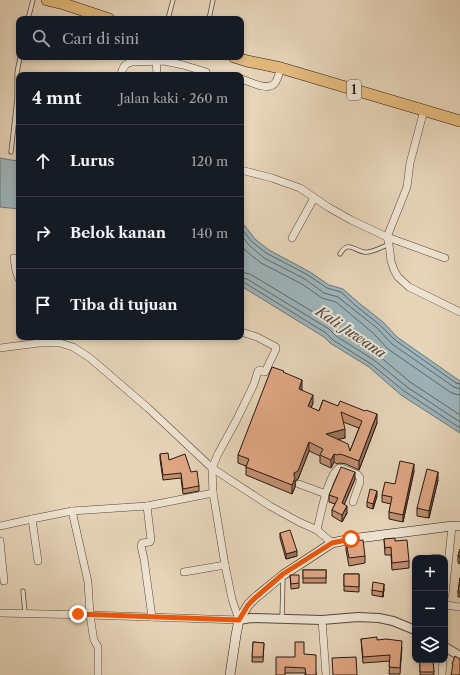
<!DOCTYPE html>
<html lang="id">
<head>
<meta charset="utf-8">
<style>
	body { margin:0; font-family:"Libre Caslon Text",serif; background:#20242c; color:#f1f3f6 }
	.controls { position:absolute; right:12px; bottom:12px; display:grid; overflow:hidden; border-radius:8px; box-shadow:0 2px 6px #0003 }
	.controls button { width:36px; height:36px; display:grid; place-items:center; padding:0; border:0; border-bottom:1px solid #363941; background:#171b24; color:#f1f3f6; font:20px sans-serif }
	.stop { position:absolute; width:12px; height:12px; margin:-9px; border:3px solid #ea580c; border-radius:50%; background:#fff }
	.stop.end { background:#ea580c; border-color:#fff; box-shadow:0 1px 4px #0008 }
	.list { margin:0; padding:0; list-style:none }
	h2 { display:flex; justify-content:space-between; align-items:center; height:52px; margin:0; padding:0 16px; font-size:17px }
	h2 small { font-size:13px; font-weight:400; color:#9ea1a6 }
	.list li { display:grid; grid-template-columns:26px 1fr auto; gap:12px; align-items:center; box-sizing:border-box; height:72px; padding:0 16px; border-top:1px solid #363941 }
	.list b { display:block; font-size:15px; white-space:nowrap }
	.list em { font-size:13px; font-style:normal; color:#9ea1a6 }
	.icon { flex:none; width:22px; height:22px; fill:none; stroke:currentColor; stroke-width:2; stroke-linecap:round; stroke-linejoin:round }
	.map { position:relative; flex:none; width:460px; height:675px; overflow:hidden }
	.search { position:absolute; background:#171b24; box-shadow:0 2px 6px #0003; left:16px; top:16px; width:228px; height:44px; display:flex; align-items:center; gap:10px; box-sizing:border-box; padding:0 14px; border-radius:8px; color:#9ea1a6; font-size:15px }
	.panel { position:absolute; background:#171b24; box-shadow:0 2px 6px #0003; left:16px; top:72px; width:228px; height:268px; border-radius:8px }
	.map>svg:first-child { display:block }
</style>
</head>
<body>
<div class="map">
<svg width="460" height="675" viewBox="0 0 460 675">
	<rect width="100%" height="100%" fill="#e7d5ba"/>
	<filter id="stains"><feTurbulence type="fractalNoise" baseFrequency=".005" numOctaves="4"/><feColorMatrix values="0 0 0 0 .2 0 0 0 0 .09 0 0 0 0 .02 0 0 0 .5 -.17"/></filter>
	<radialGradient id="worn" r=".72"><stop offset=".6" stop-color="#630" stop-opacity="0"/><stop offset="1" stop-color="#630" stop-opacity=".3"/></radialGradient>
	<g fill="#9db5bc" stroke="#6d7678">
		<path d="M0 158 11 160 19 161V209L0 207Z"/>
		<path d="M241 223 245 226 255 239 269 250 310 272 329 285 343 289 359 303 383 322 397 337 460 381V433L401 395 369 367 330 343 324 337 241 286Z"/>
	</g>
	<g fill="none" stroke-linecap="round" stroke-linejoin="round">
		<g stroke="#626667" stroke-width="1">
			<path d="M241 228 252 242 266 253 308 275 327 288 341 292 356 306 380 325 395 340 456 383 460 384"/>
			<path d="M241 235 249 245 264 258 305 279 324 293 338 297 377 328 392 344 454 387 460 389"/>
			<path d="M241 245 245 250 261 263 302 284 322 298 336 302 373 333 388 349 450 392 455 394 460 395"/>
			<path d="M241 272 250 274 333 324 340 332 378 355 410 382 460 415"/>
			<path d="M241 278 247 279 329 329 336 336 374 360 407 387 460 422"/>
			<path d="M241 283H245L326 333 333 340 371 364 404 391 460 428"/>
		</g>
		<defs>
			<g id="service">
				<path d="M28 19 33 0"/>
				<path d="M168 19 173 0"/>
				<path d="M209 19 213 0"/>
				<path d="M11 152 17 99V73L20 57"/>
				<path d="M340 254C349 238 356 254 368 252 375 251 383 247 389 244"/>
				<path d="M23 591 25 613"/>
				<path d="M282 619 283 578"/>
			</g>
			<g id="minor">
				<path d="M156 57 157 75"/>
				<path d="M121 75C122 68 125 63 132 62L164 61 183 65 206 72"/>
				<path d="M241 79C249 81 268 92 275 83 278 79 279 73 281 68"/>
				<path d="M424 110 410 163 407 187 387 237 389 244 391 261 394 270 398 277 409 287 460 312"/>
				<path d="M241 170 272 178 300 188 328 207 351 220 387 237 445 258"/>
				<path d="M292 238 314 198"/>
				<path d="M14 258 16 271 19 279"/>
				<path d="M0 348 39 343H60L73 347 90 358 148 408 212 468 270 506 299 522 317 530 332 543"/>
				<path d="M299 484 326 494"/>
				<path d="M147 506 151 540 150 542 142 543 141 546 144 559 152 617"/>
				<path d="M72 511 88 582 90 615 93 635 94 640 98 647V675"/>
				<path d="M0 526 32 519"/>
				<path d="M317 530C320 517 328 474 339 468L344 469 358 475 360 478V482L353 502"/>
				<path d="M0 541 4 581"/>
				<path d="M38 561 32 519 72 511 147 506 213 493"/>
				<path d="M184 572 225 565"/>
				<path d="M445 595 452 526"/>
				<path d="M445 605 460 607"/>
				<path d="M0 613 90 615 239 620 232 599 225 565 213 493 212 468 218 454 237 419 254 384 258 371 260 370 264 372H265L276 349V347L257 337 241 332"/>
				<path d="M322 620 326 675"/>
				<path d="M442 675 443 660"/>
			</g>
			<g id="tertiary">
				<path d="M239 620 251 618 322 620 358 617 379 618 393 621 415 630"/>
				<path d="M445 647 460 656"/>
			</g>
			<path id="secondary" d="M230 675 236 635 239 620 248 605 255 598 283 575 332 543 351 539 452 526H460"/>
			<g id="trunk">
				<path d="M47 0 64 4 109 19"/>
				<path d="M234 57 247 61 281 68 460 121"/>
			</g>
		</defs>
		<use href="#service" stroke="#56473c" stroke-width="5"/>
		<use href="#minor" stroke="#56473c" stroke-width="8"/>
		<use href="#tertiary" stroke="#56473c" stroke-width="10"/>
		<use href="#secondary" stroke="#261812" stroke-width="10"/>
		<use href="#trunk" stroke="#261812" stroke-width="12"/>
		<use href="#service" stroke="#efe4d2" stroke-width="3.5"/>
		<use href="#minor" stroke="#efe4d2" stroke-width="7"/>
		<use href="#tertiary" stroke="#efe4d2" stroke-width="8"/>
		<use href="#secondary" stroke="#efe4d2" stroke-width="9"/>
		<use href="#trunk" stroke="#e4ba7d" stroke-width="11"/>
	</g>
	<g fill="#c29072" stroke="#261812" fill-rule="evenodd">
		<path d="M284 373 302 389V390L313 403 311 408 319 411 323 400 377 423 359 470 346 464 340 463 337 464 334 462 331 468 320 463V456L309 451 298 479 295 481V487L292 494 246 475V466L238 463V455ZM343 422 359 428 350 451 339 439 345 438Z"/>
		<path d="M160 454 169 460 191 472 199 486V491L183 494 181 478 163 480 160 459Z"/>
		<path d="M414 471 403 522 389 519V512L391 504 382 502V495L395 484Z"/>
		<path d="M355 479 344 504 347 513 342 522 332 516V510L335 504 329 502V495Z"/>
		<path d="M438 480 429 518 417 516V508Z"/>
		<path d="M377 496 373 509 367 507V502Z"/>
		<path d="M280 533 297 556 286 559 280 538Z"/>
		<path d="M384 539 395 541 409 561V568L392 570 391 555H385Z"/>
		<path d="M346 542 365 556V563L349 566 346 550Z"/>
		<path d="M460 549V564L458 563V556Z"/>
		<rect x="303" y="570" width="23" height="13"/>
		<path d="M344 574H359V592L344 591Z"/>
		<path d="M290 575 299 583V588L291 589Z"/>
		<path d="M460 578V597H458V592Z"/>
		<path d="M384 589 383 597 372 595V590Z"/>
		<path d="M361 639 377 640 402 647 400 674H389L390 661 363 663Z"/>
		<path d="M253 642 264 643 263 662H252Z"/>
		<path d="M304 654 316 672V675H305V673H285L276 675 295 657Z"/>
		<path d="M420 660H433L434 675H420Z"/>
	</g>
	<g fill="#9e755d" stroke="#261812">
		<path d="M302 380V389L299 397V389Z"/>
		<path d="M313 395V403L308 415V406Z"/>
		<path d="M377 414V423L359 470V461Z"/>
		<path d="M345 429V438L326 442V434Z"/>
		<path d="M309 442V451L298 479 295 481V487L292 494V485L294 473Z"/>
		<path d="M334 454V462L331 468V460Z"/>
		<path d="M414 464V471L403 522V515Z"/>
		<path d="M355 472V479L342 510V503Z"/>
		<path d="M438 472V480L429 518V511Z"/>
		<path d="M377 491V496L373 509V504Z"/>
		<path d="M347 506V513L342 522V515Z"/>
		<path d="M297 551V556L286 559V554Z"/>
		<path d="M384 584V589L383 597V592Z"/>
	</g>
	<g fill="#e1a785" stroke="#261812" fill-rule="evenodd">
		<path d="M272 367 284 371 283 372 302 380 299 389 313 395 308 406 319 411 323 400 338 406 340 401 365 411 366 410 377 414 359 461 346 456 340 454 337 455 334 454 331 460 320 455 323 449 309 442 298 471 294 473V476L295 478 292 485 246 467 249 459 238 455ZM341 412 362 421 350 451 348 444 326 434 345 429Z"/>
		<path d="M168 453 169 460 185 454 191 472 197 471 199 486 183 489 181 473 163 475 160 454Z"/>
		<path d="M400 461 414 464 403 515 389 512 392 497 382 495 385 482 395 484Z"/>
		<path d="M341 467 355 472 342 503 347 506 342 515 332 510 338 498 329 495Z"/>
		<path d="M427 469 438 472 429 511 417 508Z"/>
		<path d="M370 489 377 491 373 504 367 502Z"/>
		<path d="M290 530 297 551 286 554 280 533Z"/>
		<path d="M395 538V541L407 540 409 561 392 563 391 547 385 548 384 539Z"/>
		<path d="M363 540 365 556 349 558 346 542Z"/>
		<path d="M460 549V557L458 556Z"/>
		<rect x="432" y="555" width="8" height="3"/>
		<rect x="303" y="570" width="23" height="8"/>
		<path d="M344 574H359V587L344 586Z"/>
		<path d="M290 575H299V583L291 584Z"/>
		<path d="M460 578V592H458Z"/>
		<path d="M373 582 384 584 383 592 372 590Z"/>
		<path d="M377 637V640L386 639 402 641 400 668 389 667 390 655 363 657 361 639Z"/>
		<path d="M253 642 264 643 263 657H252Z"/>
		<path d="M295 642H304V654L316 655V675H306L305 668 285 667V675H276V657H295Z"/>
		<path d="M455 656 460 659V675H451L453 664H452Z"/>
		<path d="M356 657 357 675H333L332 658Z"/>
		<path d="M420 660H433L434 672H420Z"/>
	</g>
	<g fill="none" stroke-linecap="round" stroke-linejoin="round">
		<path stroke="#ea580c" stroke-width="5" d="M78 614 239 620 248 605 255 598 283 574 332 543 351 539"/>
	</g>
	<g text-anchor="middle" stroke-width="4" stroke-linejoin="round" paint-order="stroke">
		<rect fill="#efe4d2" stroke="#62554c" stroke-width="1" x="347" y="80" width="14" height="20" rx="3"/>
		<g font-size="12" font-weight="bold" fill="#261812">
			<text x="354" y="94">1</text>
		</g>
		<g font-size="14" font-style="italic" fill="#4a4745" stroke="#efe4d2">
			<text transform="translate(351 332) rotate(34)" y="5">Kali Juwana</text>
		</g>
	</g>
	<rect width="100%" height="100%" filter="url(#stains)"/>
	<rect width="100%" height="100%" fill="url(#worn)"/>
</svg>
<div class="controls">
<button>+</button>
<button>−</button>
<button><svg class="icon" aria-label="layers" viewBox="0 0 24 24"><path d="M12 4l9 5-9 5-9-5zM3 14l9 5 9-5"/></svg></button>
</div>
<div class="stop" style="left:351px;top:539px"></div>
<div class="stop end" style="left:78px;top:614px"></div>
<div class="search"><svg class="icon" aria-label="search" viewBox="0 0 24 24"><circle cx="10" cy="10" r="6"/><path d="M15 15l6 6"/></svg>Cari di sini</div>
<section class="panel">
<h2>4 mnt<small>Jalan kaki · 260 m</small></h2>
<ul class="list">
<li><svg class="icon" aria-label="ahead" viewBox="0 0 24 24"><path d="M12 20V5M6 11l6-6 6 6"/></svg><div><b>Lurus</b></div><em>120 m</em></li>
<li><svg class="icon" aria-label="right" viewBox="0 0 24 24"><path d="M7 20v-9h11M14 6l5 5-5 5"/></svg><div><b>Belok kanan</b></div><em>140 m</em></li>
<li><svg class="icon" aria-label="arrive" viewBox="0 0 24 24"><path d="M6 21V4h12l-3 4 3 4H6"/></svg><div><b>Tiba di tujuan</b></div></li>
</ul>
</section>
</div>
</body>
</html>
